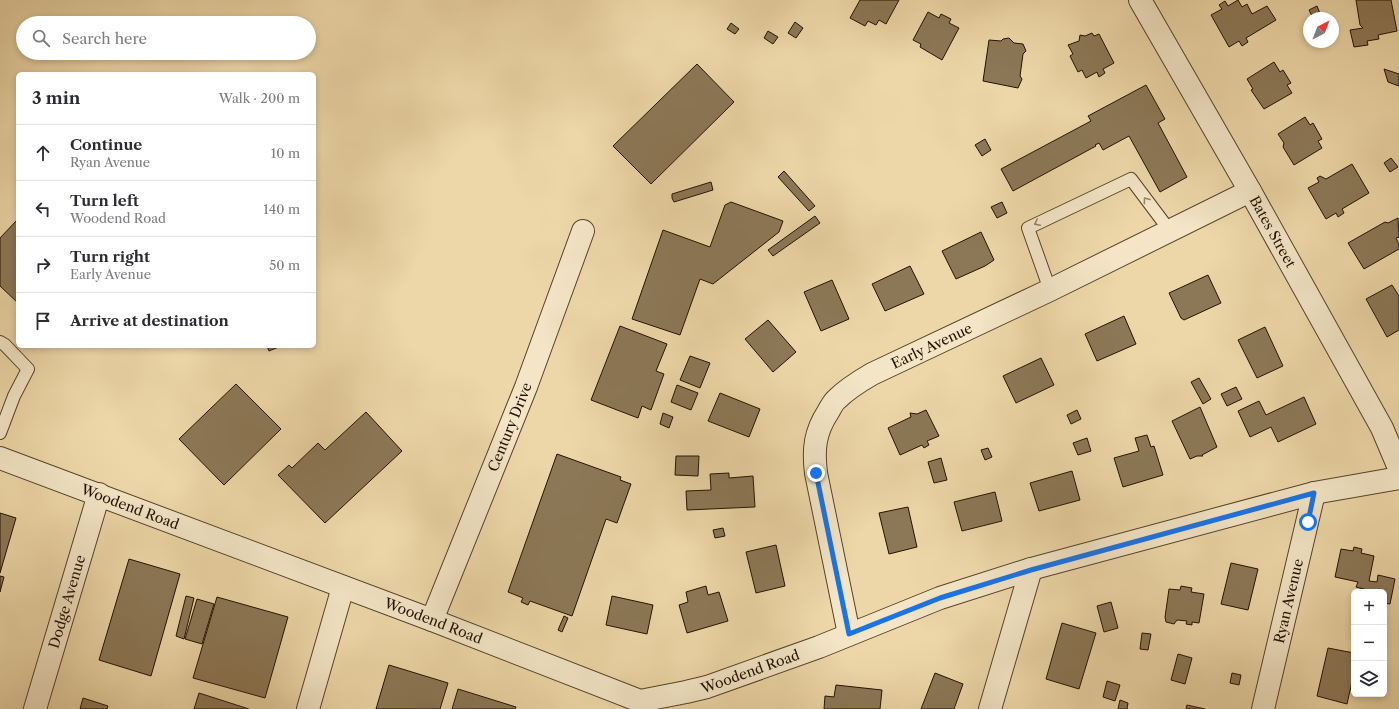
<!DOCTYPE html>
<html lang="en">
<head>
<meta charset="utf-8">
<style>
	body { margin:0; font-family:"Libre Caslon Text",serif; background:#f2f2f3; color:#2b2b33 }
	.controls { position:absolute; right:12px; bottom:12px; display:grid; overflow:hidden; border-radius:6px; box-shadow:0 2px 6px #0003 }
	.controls button { width:36px; height:36px; display:grid; place-items:center; padding:0; border:0; border-bottom:1px solid #e1e1e2; background:#fff; color:#2b2b33; font:20px sans-serif }
	.compass { position:absolute; left:1303px; top:12px; width:36px; height:36px; border-radius:50%; background:#fff; box-shadow:0 2px 6px #0003; rotate:42deg }
	.stop { position:absolute; width:12px; height:12px; margin:-9px; border:3px solid #1a73e8; border-radius:50%; background:#fff }
	.stop.end { background:#1a73e8; border-color:#fff; box-shadow:0 1px 4px #0008 }
	.list { margin:0; padding:0; list-style:none }
	h2 { display:flex; justify-content:space-between; align-items:center; height:52px; margin:0; padding:0 16px; font-size:17px }
	h2 small { font-size:13px; font-weight:400; color:#7c7c81 }
	.list li { display:grid; grid-template-columns:26px 1fr auto; gap:12px; align-items:center; box-sizing:border-box; height:56px; padding:0 16px; border-top:1px solid #e1e1e2 }
	.list b { display:block; font-size:15px; white-space:nowrap }
	.list p { margin:0; font-size:13px; white-space:nowrap; color:#7c7c81 }
	.list em { font-size:13px; font-style:normal; color:#7c7c81 }
	.icon { flex:none; width:22px; height:22px; fill:none; stroke:currentColor; stroke-width:2; stroke-linecap:round; stroke-linejoin:round }
	.map { position:relative; flex:none; width:1399px; height:709px; overflow:hidden }
	.search { position:absolute; background:#fff; box-shadow:0 2px 6px #0003; left:16px; top:16px; width:300px; height:44px; display:flex; align-items:center; gap:10px; box-sizing:border-box; padding:0 14px; border-radius:22px; color:#7c7c81; font-size:15px }
	.panel { position:absolute; background:#fff; box-shadow:0 2px 6px #0003; left:16px; top:72px; width:300px; height:276px; border-radius:6px }
	.map>svg:first-child { display:block }
</style>
</head>
<body>
<div class="map">
<svg width="1399" height="709" viewBox="0 0 1399 709">
	<rect width="100%" height="100%" fill="#edd7a8"/>
	<filter id="stains"><feTurbulence type="fractalNoise" baseFrequency=".005" numOctaves="4"/><feColorMatrix values="0 0 0 0 .2 0 0 0 0 .09 0 0 0 0 .02 0 0 0 .5 -.17"/></filter>
	<radialGradient id="worn" r=".72"><stop offset=".6" stop-color="#630" stop-opacity="0"/><stop offset="1" stop-color="#630" stop-opacity=".3"/></radialGradient>
	<g fill="#8c7857" stroke="#231200">
		<path d="M860 0H899L886 24 879 20 876 25 868 21 865 26 850 18Z"/>
		<path d="M1238 0 1242 7 1247 4 1252 14 1267 6 1276 20 1246 38 1248 42 1242 46 1239 41 1229 47 1211 15 1222 9 1219 5 1225 1 1228 6Z"/>
		<path d="M1356 0H1391L1397 31 1378 35 1379 39 1367 41 1368 45 1354 47 1350 30 1363 28 1360 25Z"/>
		<path d="M1317 6 1321 16 1317 18H1313L1309 10Z"/>
		<path d="M928 12 939 18 941 14 951 19 949 23 959 28 942 60 920 47 921 44 913 40Z"/>
		<path d="M795 22 803 28 796 38 788 33Z"/>
		<path d="M731 23 739 29 735 34 727 29Z"/>
		<path d="M768 31 778 37 773 44 764 38Z"/>
		<path d="M1092 33 1094 36 1099 34 1114 63 1103 69 1105 73 1099 77 1097 72 1086 78 1082 70 1078 72 1070 56 1073 54 1068 45 1079 41 1080 35 1085 36Z"/>
		<path d="M1009 38 1014 43 1023 44 1026 51 1023 54 1020 76 1022 79 1018 88 983 81 989 40 1001 41 1003 39Z"/>
		<path d="M1274 62 1280 72 1283 70 1291 83 1287 85 1292 93 1264 109 1251 90 1253 89 1247 79Z"/>
		<path d="M697 64 734 102 651 184 613 146Z"/>
		<path d="M1384 69 1399 74V86L1388 82Z"/>
		<path d="M1146 85 1165 119 1158 123 1187 177 1160 192 1129 136 1103 150 1099 143 1095 145 1096 146 1013 191 1001 169 1091 121 1088 116Z"/>
		<path d="M1305 117 1310 125 1313 123 1322 139 1318 141 1322 148 1294 165 1283 147 1284 143 1278 134Z"/>
		<path d="M985 139 991 150 982 156 975 145Z"/>
		<path d="M1391 158 1398 167 1390 172 1384 163Z"/>
		<path d="M1352 164 1369 193 1342 209 1344 213 1338 217 1336 213 1326 219 1308 188 1319 182 1317 178 1320 176 1326 179Z"/>
		<path d="M784 171 815 206 809 211 778 177Z"/>
		<path d="M711 182 713 190 674 202 672 198V194Z"/>
		<path d="M731 202 783 221 779 232 713 284 700 279 680 335 632 319 663 230 710 247 725 205Z"/>
		<path d="M1002 202 1007 213 997 218 991 207Z"/>
		<path d="M815 216 820 223 773 256 768 250Z"/>
		<path d="M1398 218 1399 237 1396 238 1399 244V249L1364 269 1348 243 1385 222 1388 223Z"/>
		<path d="M18 219V303L0 286V238Z"/>
		<path d="M981 232 994 260 985 266 956 279 942 251Z"/>
		<path d="M910 266 924 294 885 311 872 284Z"/>
		<path d="M1208 275 1221 303 1184 320 1181 318 1169 293Z"/>
		<path d="M832 280 849 319 821 331 804 292Z"/>
		<path d="M1392 285 1399 296V330L1387 337 1366 299Z"/>
		<path d="M1124 316 1136 344 1097 361 1085 334Z"/>
		<path d="M768 320 796 352 773 372 745 339Z"/>
		<path d="M620 326 667 344 656 371 664 374 651 410 642 406 638 418 591 400Z"/>
		<path d="M1265 327 1283 366 1257 378 1238 340Z"/>
		<path d="M267 346H281L269 351Z"/>
		<path d="M690 356 710 363 700 388 680 380Z"/>
		<path d="M1041 358 1054 385 1016 403 1003 376Z"/>
		<path d="M1199 378 1211 399 1203 404 1191 382Z"/>
		<path d="M236 384 281 429 224 485 179 439Z"/>
		<path d="M677 385 698 393 691 410 671 402Z"/>
		<path d="M1236 387 1242 399 1227 406 1221 394Z"/>
		<path d="M720 393 760 409 749 437 708 421Z"/>
		<path d="M1304 397 1316 424 1278 442 1271 427 1250 437 1238 411 1259 401 1266 415Z"/>
		<path d="M1200 407 1217 447 1202 455 1203 456H1197L1190 459 1172 421Z"/>
		<path d="M926 410 939 436 927 441 929 445 924 448 922 445 900 455 888 428 911 417 910 413 917 414Z"/>
		<path d="M1077 410 1081 419 1071 424 1067 415Z"/>
		<path d="M366 412 402 451 325 523 278 475 289 465 292 468 318 443 325 450Z"/>
		<path d="M663 413 673 417 669 428 660 424Z"/>
		<path d="M1147 435 1151 447 1154 446 1163 475 1123 487 1114 458 1139 451 1135 438Z"/>
		<path d="M1087 438 1091 451 1078 455 1073 443Z"/>
		<path d="M988 448 992 457 985 460 981 450Z"/>
		<path d="M557 454 621 477 620 480 631 484 617 523 606 519 572 616 530 601 528 605 521 602 523 598 508 592Z"/>
		<path d="M676 456H699L698 476 675 475Z"/>
		<path d="M941 458 947 480 934 483 928 462Z"/>
		<path d="M1072 471 1080 500 1039 511 1030 483Z"/>
		<path d="M729 473V478L753 476 755 507 687 510 686 491 711 490 710 474Z"/>
		<path d="M995 492 1002 521 962 531 954 502Z"/>
		<path d="M908 507 917 547 889 554 879 513Z"/>
		<path d="M0 513 16 518 0 573Z"/>
		<path d="M723 528 725 536 715 538 713 530Z"/>
		<path d="M776 545 785 586 756 593 746 552Z"/>
		<path d="M1354 547 1362 549 1361 553 1374 556 1369 581 1377 582 1378 575 1395 579 1390 604 1384 603V592H1375L1356 587 1358 582 1335 577 1341 549 1353 551Z"/>
		<path d="M129 559 180 574 151 676 99 660Z"/>
		<path d="M1231 563 1258 569 1248 610 1221 604Z"/>
		<path d="M0 576 4 577 0 592Z"/>
		<path d="M706 586 708 595 719 592 728 621 687 633 679 605 688 602 686 592Z"/>
		<path d="M1181 586 1192 588 1191 592 1204 594 1199 623 1192 622V625L1186 624 1187 621 1177 620 1174 624 1166 622 1165 617 1169 589 1180 590Z"/>
		<path d="M186 596 194 598 184 639 176 636Z"/>
		<path d="M612 596 653 605 647 634 606 625Z"/>
		<path d="M217 597 288 617 265 698 193 678Z"/>
		<path d="M197 599 214 604 202 644 185 639Z"/>
		<path d="M1111 602 1118 628 1104 632 1097 606Z"/>
		<path d="M564 616 568 618 562 632 558 630Z"/>
		<path d="M1062 623 1096 633 1079 689 1046 679Z"/>
		<path d="M1142 633 1151 634 1148 650 1140 649Z"/>
		<path d="M1328 648 1354 653V673L1347 704 1317 696Z"/>
		<path d="M1178 654 1192 658 1185 684 1171 680Z"/>
		<path d="M389 665 448 683 440 709H376Z"/>
		<path d="M935 673 963 684 954 709H921Z"/>
		<path d="M1232 673 1241 675 1239 685 1230 683Z"/>
		<path d="M1107 681 1120 685 1115 701 1103 697Z"/>
		<path d="M836 685 882 690 880 709H824L825 696 834 697Z"/>
		<path d="M458 689 516 707 515 709H452Z"/>
		<path d="M199 693 249 709H194Z"/>
		<path d="M83 698 108 706 107 709H80Z"/>
		<path d="M1120 700 1128 703 1127 709H1118Z"/>
		<path d="M1187 705 1205 709H1186Z"/>
	</g>
	<g fill="none" stroke-linecap="round" stroke-linejoin="round">
		<defs>
			<g id="service">
				<path d="M1050 290 1028 228 1131 179 1170 231"/>
				<path d="M0 342 5 345 28 369 14 396 0 433"/>
			</g>
			<g id="minor">
				<path id="s1" d="M1140 0 1250 191 1382 428 1399 468"/>
				<path id="s2" d="M0 458 432 620 640 701 686 692 707 687 819 647 940 598 1031 569 1314 493 1399 478"/>
				<path id="s3" d="M432 620 526 387 583 231"/>
				<path id="s4" d="M849 634 816 473C813 449 815 432 828 412 831 407 833 402 837 399 847 389 860 381 872 374L1050 290 1250 191"/>
				<path id="s5" d="M35 709 99 494"/>
				<path d="M308 709 343 587"/>
				<path d="M990 709 1031 569"/>
				<path id="s6" d="M1263 709 1314 493"/>
			</g>
		</defs>
		<use href="#service" stroke="#56432a" stroke-width="14"/>
		<use href="#minor" stroke="#56432a" stroke-width="24"/>
		<use href="#service" stroke="#f3e5c6" stroke-width="12"/>
		<use href="#minor" stroke="#f3e5c6" stroke-width="22"/>
	</g>
	<defs><path id="oneway-chevron" d="M-2-3.5L2.5 0L-2 3.5" fill="none" stroke-width="1.6" stroke-linecap="round" stroke-linejoin="round"/></defs>
	<g stroke="#95866d">
		<use href="#oneway-chevron" transform="translate(1146 200) rotate(-126)"/>
		<use href="#oneway-chevron" transform="translate(1037 223) rotate(154)"/>
	</g>
	<g fill="none" stroke-linecap="round" stroke-linejoin="round">
		<path stroke="#1a73e8" stroke-width="5" d="M816 473 849 634 940 598 1031 570 1314 493 1308 522"/>
	</g>
	<g text-anchor="middle" stroke-width="3" stroke-linejoin="round" paint-order="stroke">
		<g font-size="14" fill="#231200" stroke="#f3e5c6">
			<text dy="5" stroke="none"><textPath href="#s1" startOffset="267">Bates Street</textPath></text>
			<text dy="5" stroke="none"><textPath href="#s4" startOffset="353">Early Avenue</textPath></text>
			<text dy="5" stroke="none"><textPath href="#s3" startOffset="208">Century Drive</textPath></text>
			<text dy="5" stroke="none"><textPath href="#s2" startOffset="139">Woodend Road</textPath></text>
			<text dy="5" stroke="none"><textPath href="#s6" startOffset="111">Ryan Avenue</textPath></text>
			<text dy="5" stroke="none"><textPath href="#s5" startOffset="112">Dodge Avenue</textPath></text>
			<text dy="5" stroke="none"><textPath href="#s2" startOffset="463">Woodend Road</textPath></text>
			<text dy="5" stroke="none"><textPath href="#s2" startOffset="799">Woodend Road</textPath></text>
		</g>
	</g>
	<rect width="100%" height="100%" filter="url(#stains)"/>
	<rect width="100%" height="100%" fill="url(#worn)"/>
</svg>
<div class="controls">
<button>+</button>
<button>−</button>
<button><svg class="icon" aria-label="layers" viewBox="0 0 24 24"><path d="M12 4l9 5-9 5-9-5zM3 14l9 5 9-5"/></svg></button>
</div>
<svg class="compass" viewBox="-18 -18 36 36"><path d="M0-13l5 13h-10z" fill="#e53935"/><path d="M0 13l5-13h-10z" fill="#7c7c81"/></svg>
<div class="stop" style="left:1308px;top:522px"></div>
<div class="stop end" style="left:816px;top:473px"></div>
<div class="search"><svg class="icon" aria-label="search" viewBox="0 0 24 24"><circle cx="10" cy="10" r="6"/><path d="M15 15l6 6"/></svg>Search here</div>
<section class="panel">
<h2>3 min<small>Walk · 200 m</small></h2>
<ul class="list">
<li><svg class="icon" aria-label="ahead" viewBox="0 0 24 24"><path d="M12 20V5M6 11l6-6 6 6"/></svg><div><b>Continue</b><p>Ryan Avenue</p></div><em>10 m</em></li>
<li><svg class="icon" aria-label="left" viewBox="0 0 24 24"><path d="M17 20v-9H6M10 6l-5 5 5 5"/></svg><div><b>Turn left</b><p>Woodend Road</p></div><em>140 m</em></li>
<li><svg class="icon" aria-label="right" viewBox="0 0 24 24"><path d="M7 20v-9h11M14 6l5 5-5 5"/></svg><div><b>Turn right</b><p>Early Avenue</p></div><em>50 m</em></li>
<li><svg class="icon" aria-label="arrive" viewBox="0 0 24 24"><path d="M6 21V4h12l-3 4 3 4H6"/></svg><div><b>Arrive at destination</b></div></li>
</ul>
</section>
</div>
</body>
</html>
